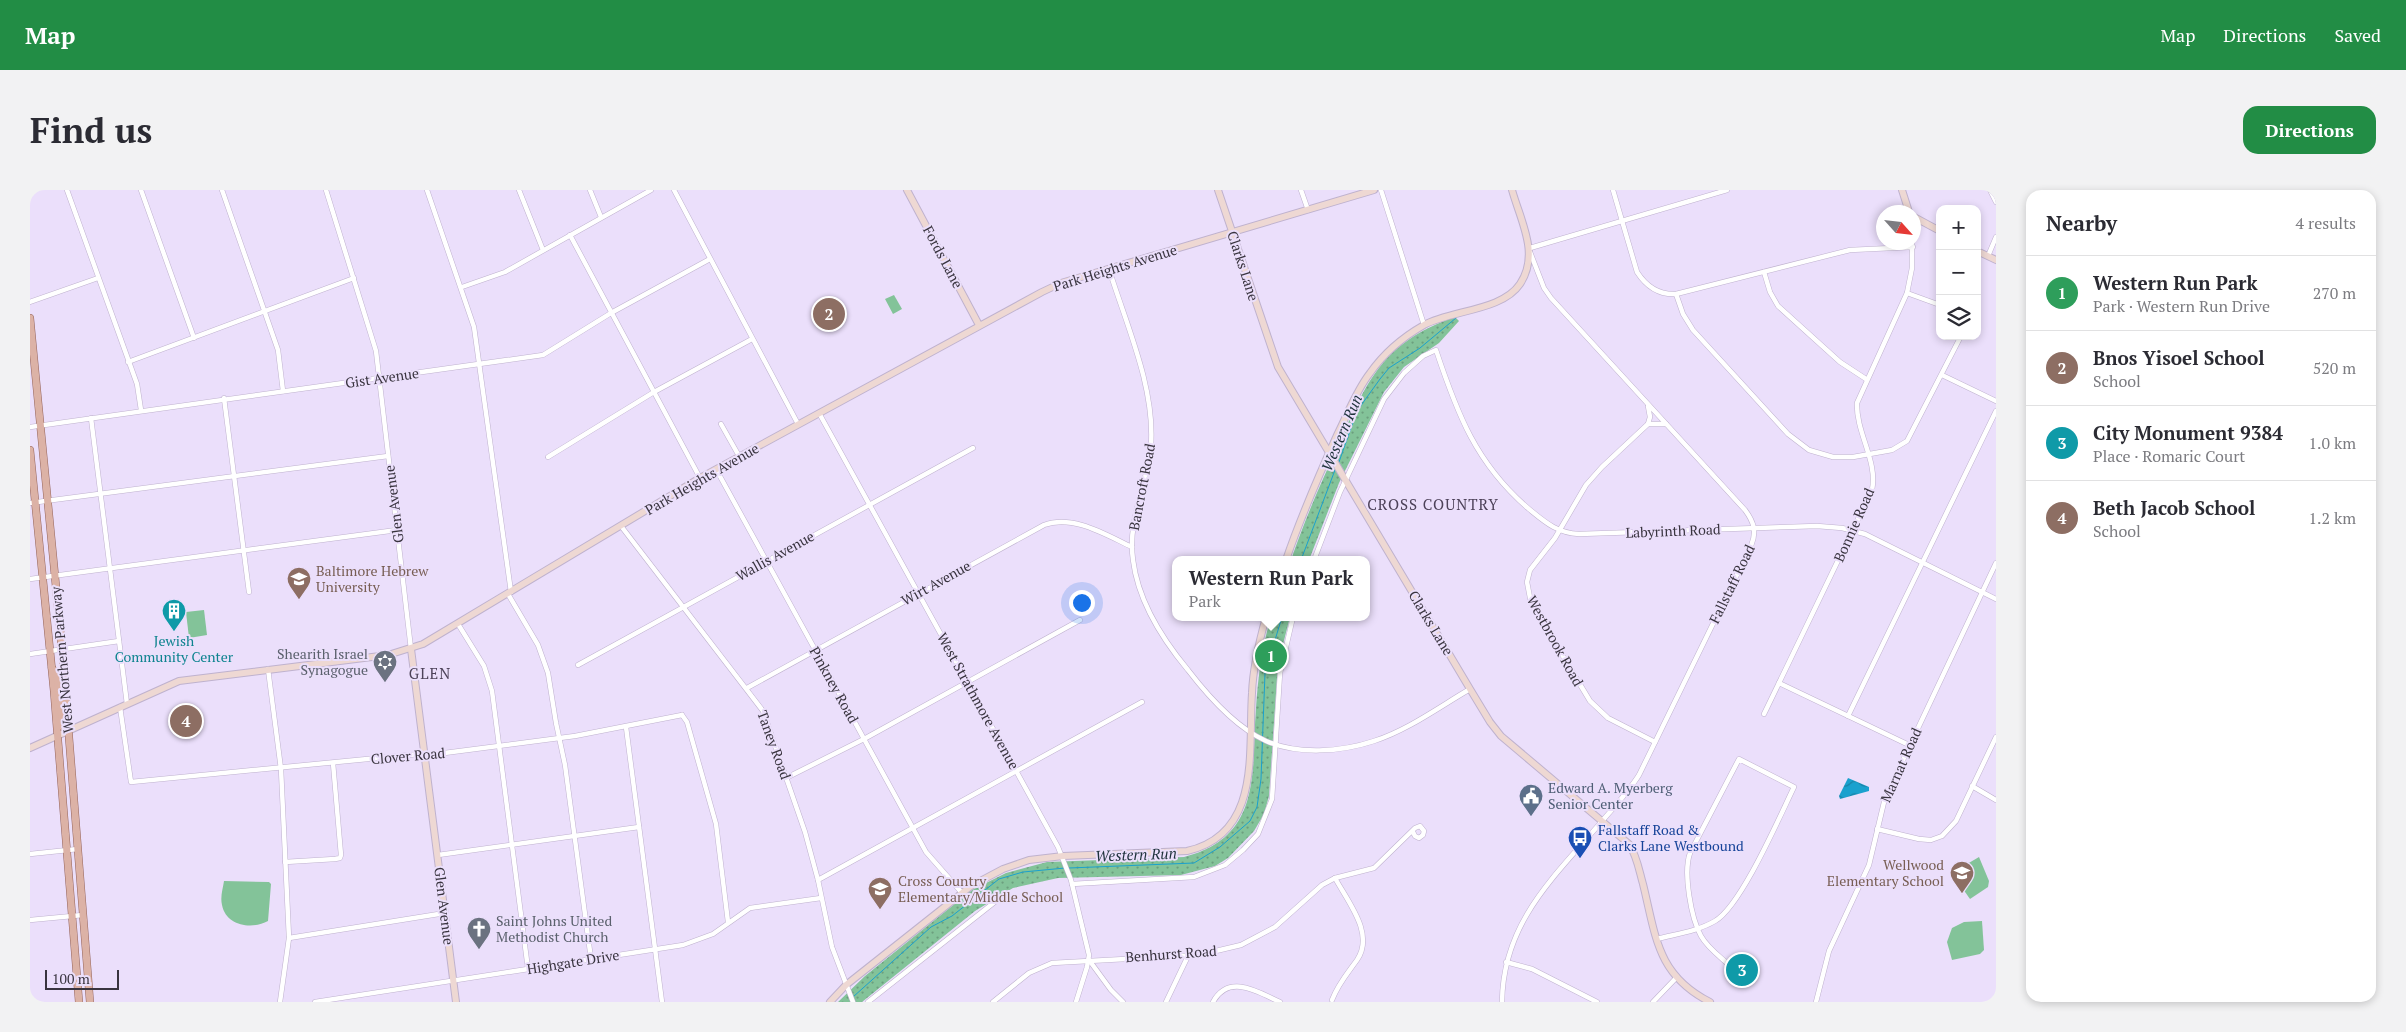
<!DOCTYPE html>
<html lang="en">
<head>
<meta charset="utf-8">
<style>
	body { margin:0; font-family:"PT Serif",serif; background:#f2f2f3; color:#2b2b33 }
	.controls { position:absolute; right:15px; top:15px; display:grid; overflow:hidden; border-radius:10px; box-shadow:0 2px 8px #0003 }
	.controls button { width:45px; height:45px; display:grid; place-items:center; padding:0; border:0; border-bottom:1px solid #e1e1e2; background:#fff; color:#2b2b33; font:25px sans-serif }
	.compass { position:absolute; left:1846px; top:15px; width:45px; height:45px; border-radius:50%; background:#fff; box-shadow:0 2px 8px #0003; rotate:117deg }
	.scale { position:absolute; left:15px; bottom:12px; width:74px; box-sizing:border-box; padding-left:5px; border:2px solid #39343f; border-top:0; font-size:14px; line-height:18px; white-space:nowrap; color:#39343f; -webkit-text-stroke:4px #ebdffb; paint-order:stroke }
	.you { position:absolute; left:1051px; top:412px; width:18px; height:18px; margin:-12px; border:4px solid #fff; border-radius:50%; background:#1a73e8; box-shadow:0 0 0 8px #1a73e833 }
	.badge { display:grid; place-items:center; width:32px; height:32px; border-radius:50%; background:#228d45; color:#fff; font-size:16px; font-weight:700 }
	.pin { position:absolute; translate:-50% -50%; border:2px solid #fff; box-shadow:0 1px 5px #0006 }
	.popup { position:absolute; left:1142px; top:366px; width:198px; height:65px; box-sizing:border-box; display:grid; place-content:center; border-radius:10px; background:#fff; filter:drop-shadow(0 1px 4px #0005); font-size:16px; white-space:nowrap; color:#7c7c81 }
	.popup b { font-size:19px; color:#2b2b33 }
	.popup::after { content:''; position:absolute; left:50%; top:100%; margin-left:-10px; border:10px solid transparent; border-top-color:#fff }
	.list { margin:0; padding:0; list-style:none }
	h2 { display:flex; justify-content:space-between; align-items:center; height:65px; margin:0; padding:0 20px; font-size:21px }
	h2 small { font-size:16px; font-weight:400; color:#7c7c81 }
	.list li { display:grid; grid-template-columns:32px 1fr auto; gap:15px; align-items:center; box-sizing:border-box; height:75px; padding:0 20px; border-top:1px solid #e1e1e2 }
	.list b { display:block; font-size:19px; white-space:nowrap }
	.list p { margin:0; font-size:16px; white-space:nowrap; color:#7c7c81 }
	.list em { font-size:16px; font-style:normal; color:#7c7c81 }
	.icon { flex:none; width:28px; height:28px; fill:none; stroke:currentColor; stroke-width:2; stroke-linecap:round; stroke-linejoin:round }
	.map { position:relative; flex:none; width:1966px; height:812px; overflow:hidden; border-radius:15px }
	header { display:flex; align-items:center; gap:30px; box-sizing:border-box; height:70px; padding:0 25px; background:#228d45; color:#fff }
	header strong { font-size:24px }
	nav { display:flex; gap:28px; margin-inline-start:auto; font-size:18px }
	.intro { display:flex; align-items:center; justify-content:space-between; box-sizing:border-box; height:120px; padding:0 30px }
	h1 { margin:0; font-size:35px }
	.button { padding:12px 22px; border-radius:15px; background:#228d45; color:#fff; font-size:18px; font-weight:700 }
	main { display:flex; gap:30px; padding:0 30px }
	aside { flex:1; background:#fff; border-radius:15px; box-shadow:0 2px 8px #0003 }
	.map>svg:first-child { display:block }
</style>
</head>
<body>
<header>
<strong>Map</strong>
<nav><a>Map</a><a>Directions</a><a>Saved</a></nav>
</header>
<div class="intro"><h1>Find us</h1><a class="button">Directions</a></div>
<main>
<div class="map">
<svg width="1966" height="812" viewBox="0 0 1966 812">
	<defs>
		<pattern id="grass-dots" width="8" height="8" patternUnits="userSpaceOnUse" patternTransform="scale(1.25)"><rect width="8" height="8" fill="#83c399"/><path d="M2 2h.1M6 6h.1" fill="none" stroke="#6c9f7e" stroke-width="1.8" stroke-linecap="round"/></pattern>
		<pattern id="water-waves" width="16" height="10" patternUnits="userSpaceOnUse" patternTransform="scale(1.25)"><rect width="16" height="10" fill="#1aa1ce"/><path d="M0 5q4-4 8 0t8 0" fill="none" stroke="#1884a9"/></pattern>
	</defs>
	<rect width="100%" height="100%" fill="#ebdffb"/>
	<g fill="url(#grass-dots)">
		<path d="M1425 127 1429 131 1409 153 1374 177 1354 202 1309 293 1279 370H1261C1274 332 1289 297 1306 260 1336 194 1350 153 1425 127Z"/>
		<path d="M1241 427H1260L1248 474 1239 606 1234 624 1224 641 1198 668 1185 676 1151 685 1028 688 983 698 945 721 832 812H808L835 786 942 700 976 683 1017 672 1154 667C1233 647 1221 582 1226 518 1228 487 1232 456 1241 427Z"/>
	</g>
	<g fill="#83c399">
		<path d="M864 105 872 119 863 124 855 109Z"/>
		<path d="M174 420 177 445 159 448 156 422Z"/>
		<path d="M1949 667 1959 691 1958 697 1940 709 1928 692 1932 677Z"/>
		<path d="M194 691 239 692 241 694 238 731C222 740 196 736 192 715 190 707 193 698 194 691Z"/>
		<path d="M1952 731 1954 760 1950 764 1922 770 1917 752 1922 738 1934 732Z"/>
	</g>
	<path fill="url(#water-waves)" d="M1818 588 1839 597V601L1810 609 1809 606Z"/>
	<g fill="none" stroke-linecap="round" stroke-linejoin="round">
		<g stroke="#1aa1ce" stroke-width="1">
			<path d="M1309 272 1327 221 1350 189 1359 178 1390 158 1426 128"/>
			<path d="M1271 370 1305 280"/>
			<path d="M1039 678 1164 673 1190 657 1220 631 1227 617 1231 589 1235 483 1252 427"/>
			<path d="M823 807 901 737 922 726 969 689 993 682 1035 678"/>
		</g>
		<defs>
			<g id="street">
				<path d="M37 0 107 194 111 220"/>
				<path d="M111 0 164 148"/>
				<path d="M192 0 248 160 253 201"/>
				<path d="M296 0 346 161 381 459"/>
				<path d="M397 0 444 137 481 402"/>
				<path d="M489 0 513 60"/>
				<path d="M560 0 571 27"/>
				<path d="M644 0 768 234"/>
				<path d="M1271 0 1278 20"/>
				<path d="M1351 0 1394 135"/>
				<path d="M1583 0 1607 82C1616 96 1629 105 1646 104L1820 60 1883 57"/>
				<path d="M1960 0 1966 12"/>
				<path d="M540 45 670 288"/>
				<path d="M1500 58 1697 0"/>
				<path d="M1958 66 1966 47"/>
				<path d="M1079 79C1096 134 1125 197 1121 255 1118 294 1097 329 1103 370 1108 410 1133 450 1158 480 1178 506 1205 537 1236 551 1268 565 1311 562 1344 551 1378 540 1409 517 1440 499"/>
				<path d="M1734 82 1740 102 1748 116 1810 172 1836 189"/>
				<path d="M432 97 475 82 621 0"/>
				<path d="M1877 103 1910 115"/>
				<path d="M1646 104 1653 124 1663 140 1758 244 1779 260 1803 267H1823L1862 260 1877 251 1931 146"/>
				<path d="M0 112 68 88"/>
				<path d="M98 172 324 88"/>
				<path d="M1912 185 1966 211"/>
				<path d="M194 208 219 402"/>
				<path d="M1618 216 1620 227 1618 234"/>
				<path d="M789 223 1028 657 1041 690 1059 765 1057 777 1046 812"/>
				<path d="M61 228 97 514"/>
				<path d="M691 234 709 266"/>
				<path d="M0 237 513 165 581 123 680 69"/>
				<path d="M518 267 624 202 722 149"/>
				<path d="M686 279 896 662 932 703"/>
				<path d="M0 313 358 266"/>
				<path d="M591 336 733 521 775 642 788 690 802 757 823 812"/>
				<path d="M1284 370 1310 302 1354 209 1374 183 1393 166 1406 160C1427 223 1446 274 1499 319 1515 332 1527 343 1549 344L1787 336 1812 338 1835 344 1966 409"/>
				<path d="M0 389 367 340"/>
				<path d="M478 404 508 455 518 483 526 533 535 575 561 769"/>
				<path d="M428 434 454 476 462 501 498 779"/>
				<path d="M0 464 89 451"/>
				<path d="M548 475 943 258"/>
				<path d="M238 479 251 579 259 748 250 812"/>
				<path d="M1749 493 1879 555"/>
				<path d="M717 498 1014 335C1043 324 1076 345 1102 357"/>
				<path d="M90 517 101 592 389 564 399 565 545 546 652 525"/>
				<path d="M1734 524 1842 300C1848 271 1826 243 1827 213L1877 103 1882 78V52"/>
				<path d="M652 525 657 532 686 634 698 732"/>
				<path d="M1818 526 1966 221"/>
				<path d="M596 537 632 812"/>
				<path d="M1625 552 1578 528 1560 511 1501 413 1497 392 1500 380 1525 348 1556 295 1572 277 1618 234H1636"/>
				<path d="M756 588 834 549 1050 430"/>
				<path d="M1942 596 1966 610"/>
				<path d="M1847 639 1889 649 1901 650 1912 646 1926 631 1966 547"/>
				<path d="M0 664 48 659"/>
				<path d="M408 665 609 637"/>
				<path d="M255 672 305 669 310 668 311 665 303 573"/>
				<path d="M788 690 1112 512"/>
				<path d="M1042 694 1164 687 1195 675 1213 660 1228 644 1242 609 1250 483 1263 427"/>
				<path d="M0 730 53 725"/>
				<path d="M259 748 415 723"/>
				<path d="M1627 749C1646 744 1668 741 1685 731 1711 716 1749 628 1764 597L1709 569 1660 663C1653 683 1661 728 1671 746 1677 757 1689 766 1698 774"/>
				<path d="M1059 770 1081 800 1093 812"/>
				<path d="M1476 772 1502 779 1567 812"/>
				<path d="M1302 810C1308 794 1317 784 1327 770 1345 744 1318 712 1305 688"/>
				<path d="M285 812 653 755 683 744 720 718 791 708"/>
				<path d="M838 812 966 711"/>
				<path d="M963 812 999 783 1022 773 1169 765 1211 755 1245 737 1292 695 1305 688 1344 678 1385 638 1390 636 1394 641 1393 645 1389 648 1385 646 1383 642"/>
				<path d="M1136 812 1158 766"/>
				<path d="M1183 812C1199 783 1228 802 1250 812"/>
				<path d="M1472 812C1473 732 1524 687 1573 630 1586 615 1599 601 1609 585L1721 356C1727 342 1724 332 1715 320L1521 108 1514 98 1500 62"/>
				<path d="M1623 812 1646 788"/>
				<path d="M1786 812 1799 761 1839 675 1855 608 1966 373"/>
			</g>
			<g id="secondary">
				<path d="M877 0 949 135"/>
				<path d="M1188 0 1248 177 1440 499 1460 532 1471 546 1599 654C1607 666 1609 680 1613 694 1626 747 1627 785 1680 812"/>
				<path d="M1872 0 1879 22"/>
				<path d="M1884 27 1910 41"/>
				<path d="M1947 61 1966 70"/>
				<path d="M1256 370C1271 326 1289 285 1308 243 1318 223 1326 201 1340 183 1354 163 1373 147 1394 135 1421 120 1472 121 1490 94 1510 64 1491 32 1482 0"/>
				<path d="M381 459 426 812"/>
				<path d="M0 558 149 491 358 465 393 454 670 288 1012 102 1031 93 1344 0"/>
				<path d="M800 812 816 795 941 696 973 679 999 670 1033 666 1157 661C1232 644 1218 561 1222 503 1223 477 1229 452 1236 427"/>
			</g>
			<g id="primary">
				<path d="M0 128 32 459 60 812"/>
				<path d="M0 260 24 501 49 812"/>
				<path d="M22 478 27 486 33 537 38 540"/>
			</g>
		</defs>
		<use href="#street" stroke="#bfb2ce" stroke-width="5.5"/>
		<use href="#secondary" stroke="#bfb2ce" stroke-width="8"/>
		<use href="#primary" stroke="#94645c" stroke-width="8"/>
		<use href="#street" stroke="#fff" stroke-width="4.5"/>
		<use href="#secondary" stroke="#eed8d3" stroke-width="6"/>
		<use href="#primary" stroke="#dcb2a6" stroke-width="7"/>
	</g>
	<defs>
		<symbol id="school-pin" viewBox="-11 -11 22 30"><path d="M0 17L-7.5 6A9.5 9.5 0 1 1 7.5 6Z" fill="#8d6e63" stroke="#ebdffb"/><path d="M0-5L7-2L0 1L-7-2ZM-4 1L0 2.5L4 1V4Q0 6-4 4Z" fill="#fff"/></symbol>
		<symbol id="building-pin" viewBox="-11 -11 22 30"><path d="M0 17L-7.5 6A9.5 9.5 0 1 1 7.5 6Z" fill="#0f9aa8" stroke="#ebdffb"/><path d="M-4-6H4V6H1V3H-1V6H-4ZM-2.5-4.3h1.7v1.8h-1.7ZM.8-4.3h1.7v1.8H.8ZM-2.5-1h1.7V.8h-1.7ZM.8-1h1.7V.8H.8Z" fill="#fff"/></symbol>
		<symbol id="synagogue-pin" viewBox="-11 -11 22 30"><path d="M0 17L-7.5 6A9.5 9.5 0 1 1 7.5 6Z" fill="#6b7280" stroke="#ebdffb"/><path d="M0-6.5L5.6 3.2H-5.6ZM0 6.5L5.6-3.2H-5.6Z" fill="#fff"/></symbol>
		<symbol id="civic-pin" viewBox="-11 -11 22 30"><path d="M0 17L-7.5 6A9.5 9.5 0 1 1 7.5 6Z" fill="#5c6f8a" stroke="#ebdffb"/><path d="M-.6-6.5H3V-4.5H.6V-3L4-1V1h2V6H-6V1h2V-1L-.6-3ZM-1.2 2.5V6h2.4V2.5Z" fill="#fff"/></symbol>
		<symbol id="bus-pin" viewBox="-11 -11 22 30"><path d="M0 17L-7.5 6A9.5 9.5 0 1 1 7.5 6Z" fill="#1a4fb4" stroke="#ebdffb"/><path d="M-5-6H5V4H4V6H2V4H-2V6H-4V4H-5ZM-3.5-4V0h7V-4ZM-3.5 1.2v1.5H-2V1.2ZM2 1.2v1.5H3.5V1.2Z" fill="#fff"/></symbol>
		<symbol id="church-pin" viewBox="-11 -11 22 30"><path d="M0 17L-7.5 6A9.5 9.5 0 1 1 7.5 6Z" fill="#6b7280" stroke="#ebdffb"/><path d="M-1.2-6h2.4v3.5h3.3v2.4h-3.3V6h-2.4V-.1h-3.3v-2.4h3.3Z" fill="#fff"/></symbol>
	</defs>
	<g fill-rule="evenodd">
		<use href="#school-pin" x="255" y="375" width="28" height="38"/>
		<use href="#building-pin" x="130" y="407" width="28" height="38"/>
		<use href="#synagogue-pin" x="341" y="458" width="28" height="38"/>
		<use href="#civic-pin" x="1487" y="592" width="28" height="38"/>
		<use href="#bus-pin" x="1536" y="634" width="28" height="38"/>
		<use href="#school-pin" x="1918" y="669" width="28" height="38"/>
		<use href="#school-pin" x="836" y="685" width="28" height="38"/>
		<use href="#church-pin" x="435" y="725" width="28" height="38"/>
	</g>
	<g text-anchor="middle" stroke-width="4" stroke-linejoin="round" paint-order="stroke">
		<g font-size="14" fill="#39343f" stroke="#ebdffb">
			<text transform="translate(913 67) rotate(62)" y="5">Fords Lane</text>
			<text transform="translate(1213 76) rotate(72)" y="5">Clarks Lane</text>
			<text transform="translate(1085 78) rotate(-17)" y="5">Park Heights Avenue</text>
			<text transform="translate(352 188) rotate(-8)" y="5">Gist Avenue</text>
			<text transform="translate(672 289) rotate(-30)" y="5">Park Heights Avenue</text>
			<text transform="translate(1112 297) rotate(-79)" y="5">Bancroft Road</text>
			<text transform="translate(364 314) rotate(-97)" y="5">Glen Avenue</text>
			<text transform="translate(1824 335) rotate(-66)" y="5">Bonnie Road</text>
			<text transform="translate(1643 341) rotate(-2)" y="5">Labyrinth Road</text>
			<text transform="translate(745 366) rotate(-29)" y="5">Wallis Avenue</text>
			<text transform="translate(906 393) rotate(-29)" y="5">Wirt Avenue</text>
			<text transform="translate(1702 394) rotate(-64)" y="5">Fallstaff Road</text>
			<text transform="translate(1401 433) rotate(59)" y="5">Clarks Lane</text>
			<text transform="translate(1525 451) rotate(61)" y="5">Westbrook Road</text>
			<text transform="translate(32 470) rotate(-95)" y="5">West Northern Parkway</text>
			<text transform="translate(804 495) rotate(61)" y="5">Pinkney Road</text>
			<text transform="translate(948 511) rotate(61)" y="5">West Strathmore Avenue</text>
			<text transform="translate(744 555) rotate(70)" y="5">Taney Road</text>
			<text transform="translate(378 566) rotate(-5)" y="5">Clover Road</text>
			<text transform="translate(1871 575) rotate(-66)" y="5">Marnat Road</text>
			<text transform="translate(414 716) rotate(83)" y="5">Glen Avenue</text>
			<text transform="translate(1141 764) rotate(-4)" y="5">Benhurst Road</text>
			<text transform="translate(543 772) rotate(-9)" y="5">Highgate Drive</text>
		</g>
		<g font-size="14" fill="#785e54" stroke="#ebdffb" text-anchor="start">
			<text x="286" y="386">Baltimore Hebrew<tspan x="286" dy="16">University</tspan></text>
			<text x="1914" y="680" text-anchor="end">Wellwood<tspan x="1914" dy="16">Elementary School</tspan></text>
			<text x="868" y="696">Cross Country<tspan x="868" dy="16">Elementary/Middle School</tspan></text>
		</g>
		<g font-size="14" fill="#0d838f" stroke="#ebdffb">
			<text x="144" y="456">Jewish<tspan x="144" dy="16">Community Center</tspan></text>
		</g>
		<g font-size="14" fill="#5b616d" stroke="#ebdffb" text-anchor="end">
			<text x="338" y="469">Shearith Israel<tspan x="338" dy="16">Synagogue</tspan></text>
			<text x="466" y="736" text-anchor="start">Saint Johns United<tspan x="466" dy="16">Methodist Church</tspan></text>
		</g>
		<g font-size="14" fill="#4e5e75" stroke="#ebdffb" text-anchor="start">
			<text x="1518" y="603">Edward A. Myerberg<tspan x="1518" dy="16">Senior Center</tspan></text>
		</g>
		<g font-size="14" fill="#164399" stroke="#ebdffb" text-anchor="start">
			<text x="1568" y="645">Fallstaff Road &amp;<tspan x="1568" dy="16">Clarks Lane Westbound</tspan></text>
		</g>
		<g font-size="15" font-style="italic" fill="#1d313a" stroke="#ebdffb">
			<text transform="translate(1312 243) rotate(-67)" y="5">Western Run</text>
			<text transform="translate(1106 665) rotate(-2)" y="5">Western Run</text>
		</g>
		<g font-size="15" letter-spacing="1" fill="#4d4259" stroke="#ebdffb">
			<text x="1403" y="320">CROSS COUNTRY</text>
			<text x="400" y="489">GLEN</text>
		</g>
	</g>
</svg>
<div class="controls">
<button>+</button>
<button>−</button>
<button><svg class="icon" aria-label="layers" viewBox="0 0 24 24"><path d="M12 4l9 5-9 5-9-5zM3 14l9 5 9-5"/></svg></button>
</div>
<svg class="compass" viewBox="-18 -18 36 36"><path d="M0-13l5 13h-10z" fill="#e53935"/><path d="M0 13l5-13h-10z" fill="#7c7c81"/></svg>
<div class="scale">100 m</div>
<div class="you"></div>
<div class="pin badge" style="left:1241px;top:466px;background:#2e9e5b">1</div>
<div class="popup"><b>Western Run Park</b>Park</div>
<div class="pin badge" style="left:799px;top:124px;background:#8d6e63">2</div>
<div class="pin badge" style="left:1712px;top:780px;background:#0f9aa8">3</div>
<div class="pin badge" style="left:156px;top:531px;background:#8d6e63">4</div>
</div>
<aside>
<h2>Nearby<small>4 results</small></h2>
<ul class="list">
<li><span class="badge" style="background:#2e9e5b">1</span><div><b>Western Run Park</b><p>Park · Western Run Drive</p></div><em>270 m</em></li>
<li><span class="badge" style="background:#8d6e63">2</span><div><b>Bnos Yisoel School</b><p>School</p></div><em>520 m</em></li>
<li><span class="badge" style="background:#0f9aa8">3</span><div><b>City Monument 9384</b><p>Place · Romaric Court</p></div><em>1.0 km</em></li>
<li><span class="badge" style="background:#8d6e63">4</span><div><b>Beth Jacob School</b><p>School</p></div><em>1.2 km</em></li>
</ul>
</aside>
</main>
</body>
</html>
